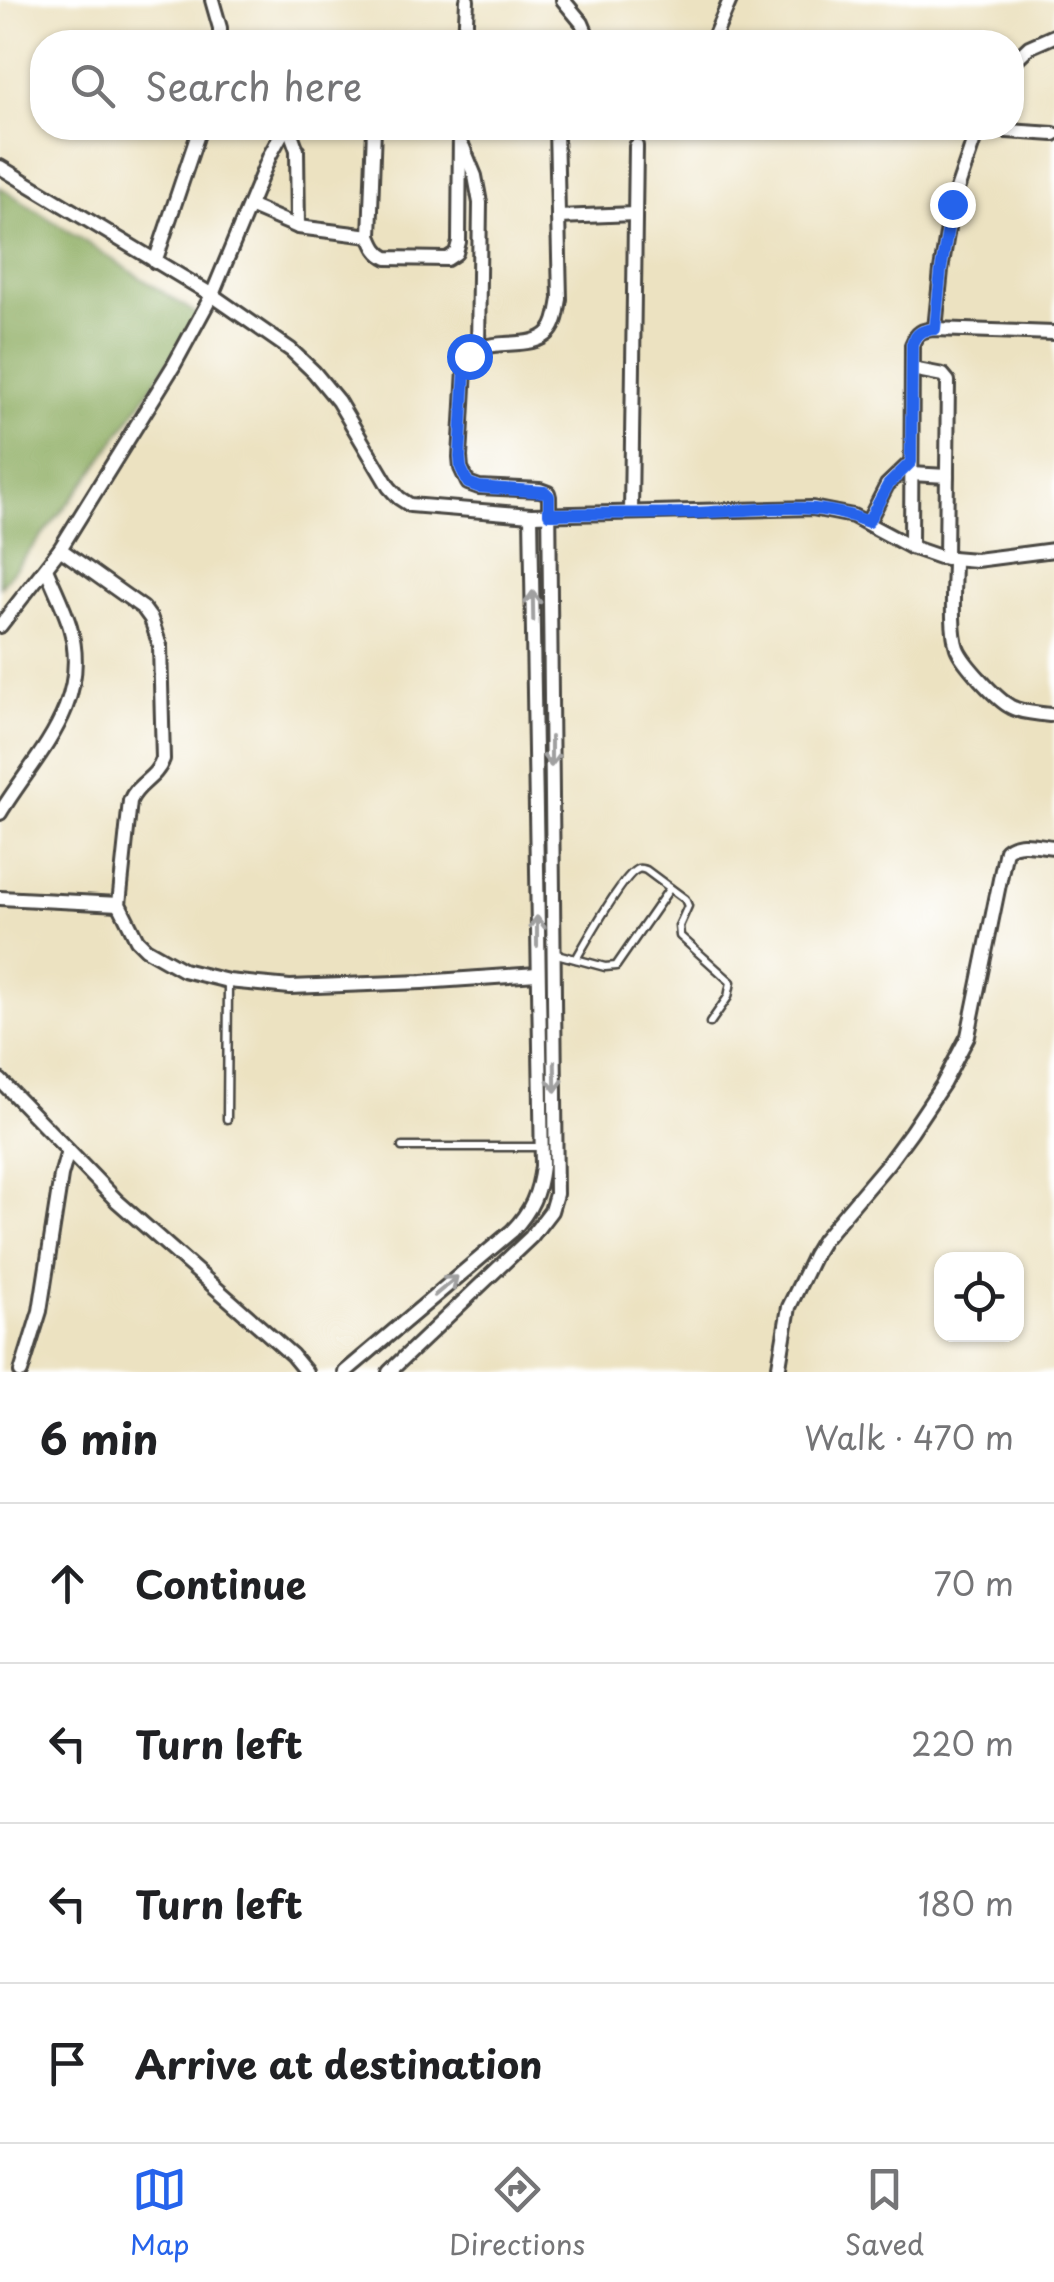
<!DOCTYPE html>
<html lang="en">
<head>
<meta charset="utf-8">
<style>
	body { margin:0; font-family:"Playpen Sans",sans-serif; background:#f6f6f6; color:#202124 }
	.controls { position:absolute; right:30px; bottom:30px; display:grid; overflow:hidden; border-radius:20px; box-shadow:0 2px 8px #0004 }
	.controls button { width:90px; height:90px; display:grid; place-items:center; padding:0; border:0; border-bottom:2px solid #e0e0e0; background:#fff; color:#202124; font:50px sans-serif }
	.stop { position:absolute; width:30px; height:30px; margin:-22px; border:8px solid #2563eb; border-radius:50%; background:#fff }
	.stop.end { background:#2563eb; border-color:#fff; box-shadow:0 2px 10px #0008 }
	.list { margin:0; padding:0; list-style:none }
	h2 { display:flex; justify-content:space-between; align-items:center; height:130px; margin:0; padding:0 40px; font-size:42px }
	h2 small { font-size:32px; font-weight:400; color:#757577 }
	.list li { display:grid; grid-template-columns:65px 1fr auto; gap:30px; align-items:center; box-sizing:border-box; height:160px; padding:0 40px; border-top:2px solid #e0e0e0 }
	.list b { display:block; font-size:38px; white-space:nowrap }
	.list em { font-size:32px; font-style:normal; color:#757577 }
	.icon { flex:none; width:55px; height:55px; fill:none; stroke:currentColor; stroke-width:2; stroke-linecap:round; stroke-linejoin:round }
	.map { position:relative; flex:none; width:1054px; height:1372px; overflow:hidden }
	.search { position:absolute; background:#fff; box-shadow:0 2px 8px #0004; left:30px; right:30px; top:30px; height:110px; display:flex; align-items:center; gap:25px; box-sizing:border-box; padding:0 35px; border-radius:40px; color:#757577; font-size:38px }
	.sheet { height:770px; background:#fff }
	nav { display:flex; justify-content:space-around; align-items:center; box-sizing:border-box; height:140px; border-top:2px solid #e0e0e0; background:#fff; font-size:28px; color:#757577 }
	nav a { display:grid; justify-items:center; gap:5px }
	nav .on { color:#2563eb }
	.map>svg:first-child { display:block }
</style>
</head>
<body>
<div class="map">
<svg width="1054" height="1372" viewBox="0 0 1054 1372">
	<rect width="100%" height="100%" fill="#fff"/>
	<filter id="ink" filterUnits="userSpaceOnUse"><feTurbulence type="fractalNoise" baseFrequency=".01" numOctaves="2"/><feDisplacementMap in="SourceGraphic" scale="20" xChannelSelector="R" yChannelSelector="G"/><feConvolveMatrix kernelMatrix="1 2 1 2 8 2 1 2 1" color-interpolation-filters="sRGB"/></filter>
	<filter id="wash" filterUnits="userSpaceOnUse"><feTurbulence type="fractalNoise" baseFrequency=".0048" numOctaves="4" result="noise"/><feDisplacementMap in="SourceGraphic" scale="40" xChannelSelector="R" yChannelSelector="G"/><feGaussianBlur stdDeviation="2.25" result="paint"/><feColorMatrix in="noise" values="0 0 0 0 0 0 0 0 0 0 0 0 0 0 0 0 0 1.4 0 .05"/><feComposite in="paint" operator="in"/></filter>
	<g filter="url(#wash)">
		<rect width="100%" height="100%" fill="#ece2c1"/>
		<path fill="#8bab5f" stroke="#5b6b45" stroke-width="2.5" d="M0 187 200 316 92 474 0 587Z"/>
	</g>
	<g filter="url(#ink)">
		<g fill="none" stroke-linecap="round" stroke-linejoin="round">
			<defs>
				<g id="service">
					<path d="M553 953 605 967 616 966 670 888"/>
					<path d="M576 959C585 944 624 873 638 869 640 868 643 869 646 870L685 899 688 906 679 926 680 936 731 982 728 997 710 1023"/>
					<path d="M227 1119 228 983"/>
					<path d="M402 1147H539"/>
				</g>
				<g id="minor">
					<path d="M212 0 220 28V42"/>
					<path d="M563 0 582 23 590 42"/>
					<path d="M465 42 467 0"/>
					<path d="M712 42 730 0"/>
					<path d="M1012 63 1029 47 1054 36"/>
					<path d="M289 128 297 150 298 227"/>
					<path d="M374 128 370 236C374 246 377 253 387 258L447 259 456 253 459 242 460 128"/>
					<path d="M977 129 1054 134"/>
					<path d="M463 147 475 176 480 203 478 348"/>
					<path d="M0 167 212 295 291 350 314 372 338 401 389 487 399 498 410 505 531 515 812 508 853 516 911 547 940 557 976 560 1054 550"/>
					<path d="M249 206 298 227 370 236"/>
					<path d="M558 217 635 214"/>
					<path d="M155 262 200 128"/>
					<path d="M935 329 941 270 952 204 978 128"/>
					<path d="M912 369 943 375 948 381 946 558"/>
					<path d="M911 474 947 476"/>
					<path d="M631 512 636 146"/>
					<path d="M868 522 887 485 911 462"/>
					<path d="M911 547 912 345C917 332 922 330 935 329L1054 333"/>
					<path d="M60 549 143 608 151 619 160 646 163 759C156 779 137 783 130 801L119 904 137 940 146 949 183 970 228 981 290 987 422 982 537 974"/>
					<path d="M954 559C954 583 950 627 957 648 962 662 997 700 1011 707 1022 713 1037 713 1050 715"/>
					<path d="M0 626 60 549 174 365 212 295 270 155 285 128"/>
					<path d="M0 813C36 754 92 704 70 627 64 607 54 588 46 568"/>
					<path d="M0 898 119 904"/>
					<path d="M0 1080 117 1201 292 1355 306 1372"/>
					<path d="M21 1372 40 1311 61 1176 68 1151"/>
					<path d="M345 1372 512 1231C531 1211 539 1193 542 1166L531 515"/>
					<path d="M389 1372 531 1237 551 1211 556 1194 549 497 548 493 540 490 479 487 468 483 461 468 460 457 465 369C475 327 527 357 550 331 557 323 558 309 560 299L556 128"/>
					<path d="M778 1372 789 1307 814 1255 823 1240 889 1162 911 1132 943 1084 968 1036 1006 850C1019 839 1038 846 1054 847"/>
				</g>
			</defs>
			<use href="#service" stroke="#484642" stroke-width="11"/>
			<use href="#minor" stroke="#484642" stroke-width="18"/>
			<use href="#service" stroke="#fff" stroke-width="6"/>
			<use href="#minor" stroke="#fff" stroke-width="12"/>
		</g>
		<defs><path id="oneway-shaft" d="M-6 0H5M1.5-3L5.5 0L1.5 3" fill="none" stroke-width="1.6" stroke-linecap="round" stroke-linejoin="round" transform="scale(2.5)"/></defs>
		<g stroke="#a0a0a0">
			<use href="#oneway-shaft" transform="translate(533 606) rotate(-91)"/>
			<use href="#oneway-shaft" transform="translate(551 752) rotate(90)"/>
			<use href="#oneway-shaft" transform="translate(537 931) rotate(-90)"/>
			<use href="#oneway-shaft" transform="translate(555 1077) rotate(89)"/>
			<use href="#oneway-shaft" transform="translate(446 1286) rotate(-40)"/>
		</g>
	</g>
	<g fill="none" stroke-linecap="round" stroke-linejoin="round" filter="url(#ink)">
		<path stroke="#2563eb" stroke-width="12" d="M469 356 465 369 460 457 461 468 468 483 479 487 545 492 549 496V514C596 513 643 514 690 513 748 512 813 498 868 522L888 485 911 462 912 344C917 332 922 330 935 329L941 270 952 204"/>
	</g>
</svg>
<div class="controls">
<button><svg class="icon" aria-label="locate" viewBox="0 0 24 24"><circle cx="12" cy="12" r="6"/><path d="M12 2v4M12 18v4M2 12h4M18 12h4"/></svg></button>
</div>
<div class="stop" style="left:469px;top:356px"></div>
<div class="stop end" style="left:952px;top:204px"></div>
<div class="search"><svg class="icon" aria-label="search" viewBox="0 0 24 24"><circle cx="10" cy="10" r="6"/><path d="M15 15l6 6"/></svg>Search here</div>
</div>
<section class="sheet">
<h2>6 min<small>Walk · 470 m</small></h2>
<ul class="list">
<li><svg class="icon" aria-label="ahead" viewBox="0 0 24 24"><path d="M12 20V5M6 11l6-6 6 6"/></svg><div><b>Continue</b></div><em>70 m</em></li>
<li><svg class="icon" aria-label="left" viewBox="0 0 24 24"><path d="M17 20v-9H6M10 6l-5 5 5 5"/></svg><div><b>Turn left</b></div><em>220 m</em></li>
<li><svg class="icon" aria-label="left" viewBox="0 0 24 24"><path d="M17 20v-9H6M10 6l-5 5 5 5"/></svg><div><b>Turn left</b></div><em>180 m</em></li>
<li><svg class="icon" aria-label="arrive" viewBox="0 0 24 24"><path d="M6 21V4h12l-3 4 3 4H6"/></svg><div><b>Arrive at destination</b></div></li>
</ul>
</section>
<nav>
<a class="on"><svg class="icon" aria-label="map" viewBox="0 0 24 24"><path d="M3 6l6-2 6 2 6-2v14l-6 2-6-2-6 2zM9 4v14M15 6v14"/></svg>Map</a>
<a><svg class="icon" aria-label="directions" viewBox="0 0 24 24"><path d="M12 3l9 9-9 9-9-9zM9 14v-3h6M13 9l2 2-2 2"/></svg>Directions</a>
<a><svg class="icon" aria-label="saved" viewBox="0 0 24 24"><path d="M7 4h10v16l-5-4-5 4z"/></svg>Saved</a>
</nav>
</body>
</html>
